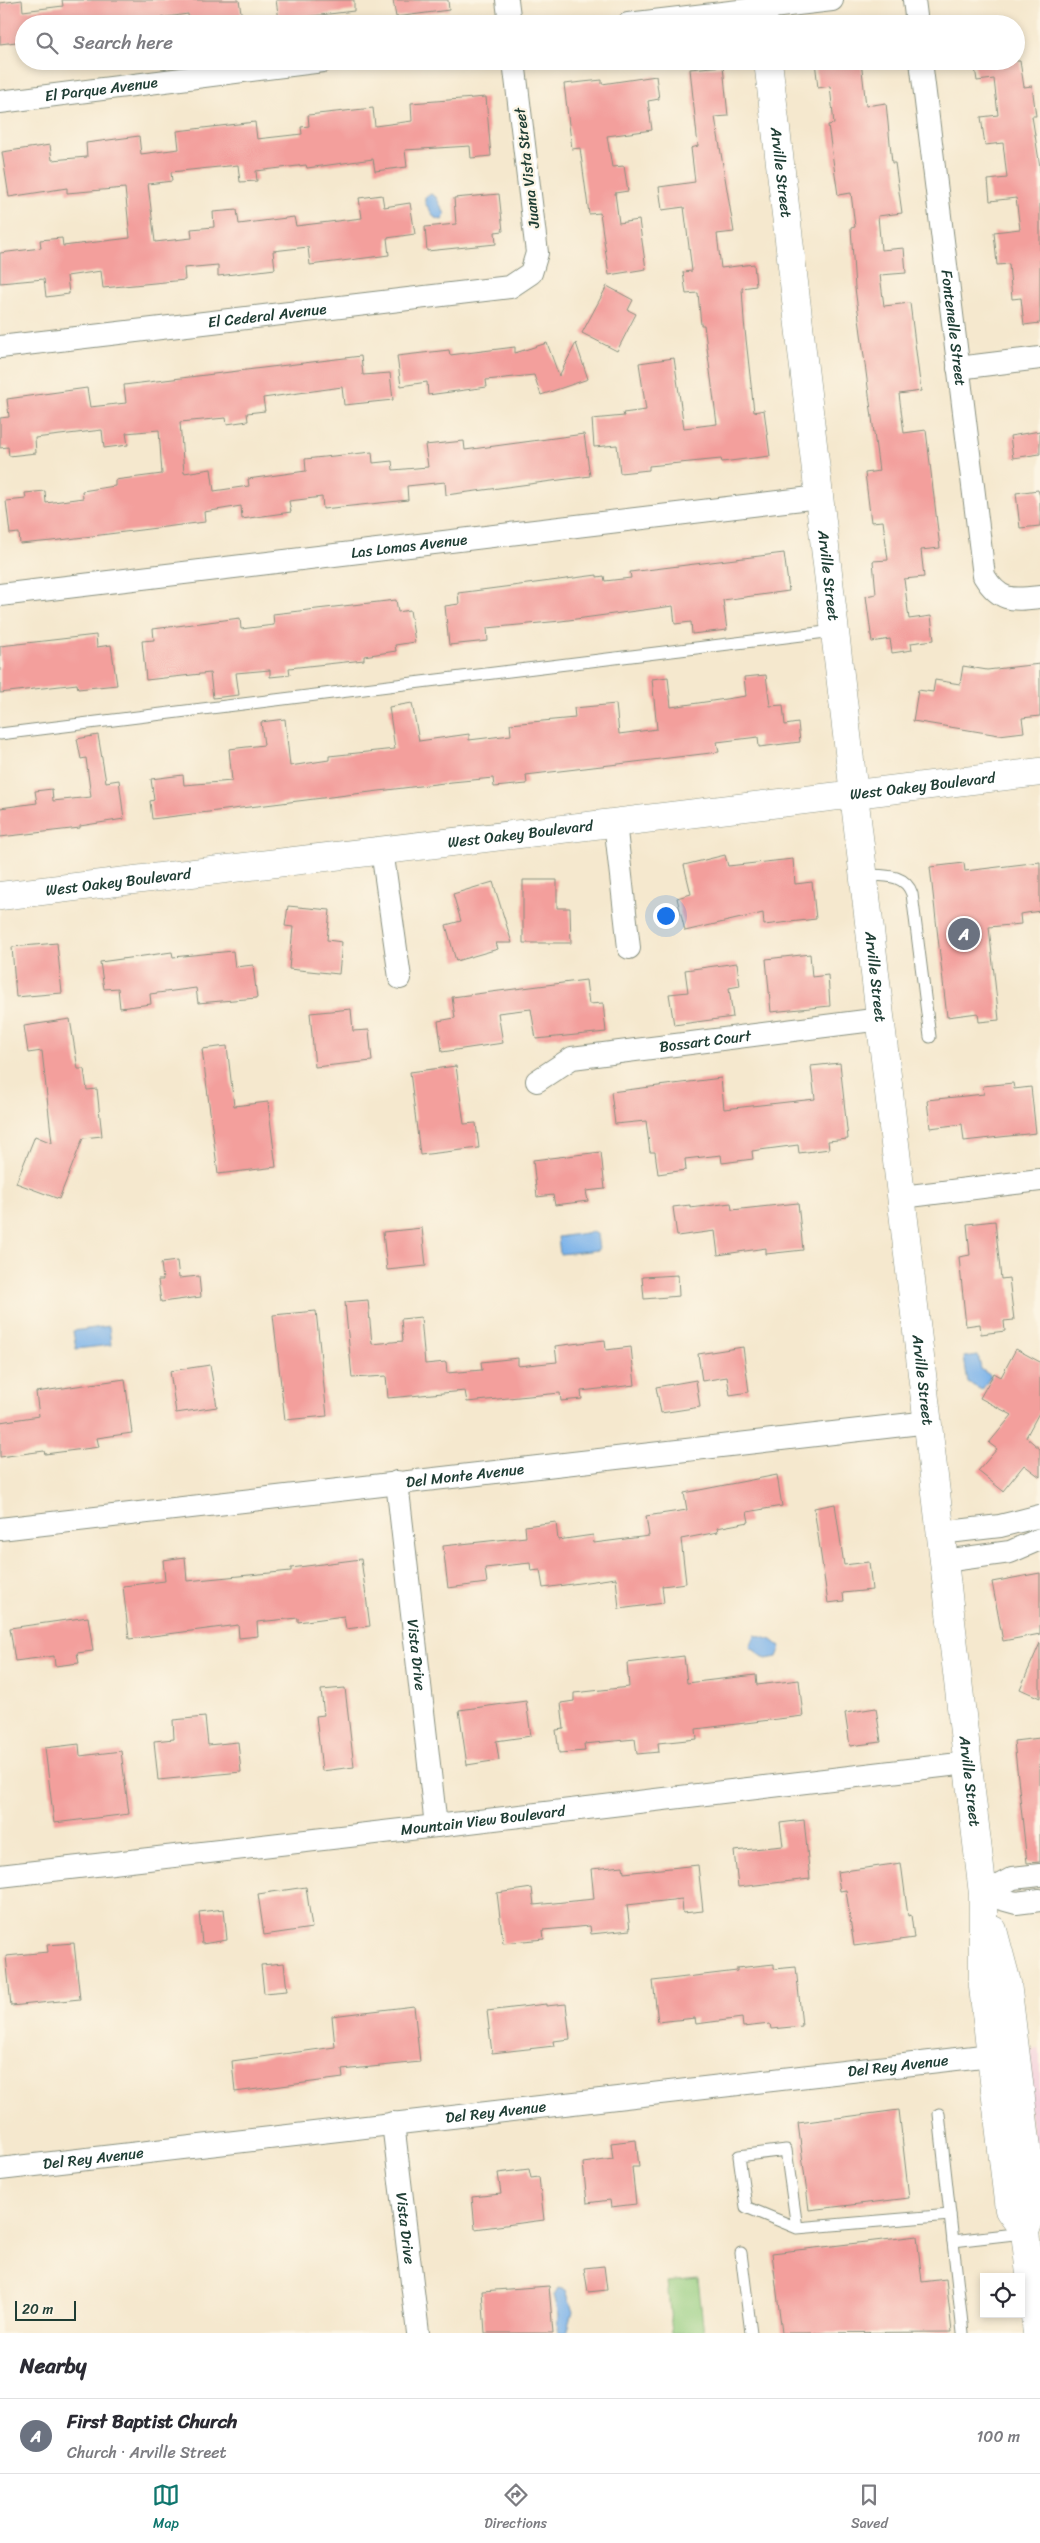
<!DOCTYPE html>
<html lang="en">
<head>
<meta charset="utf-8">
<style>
	body { margin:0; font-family:Sriracha,sans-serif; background:#f7f7f7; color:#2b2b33 }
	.controls { position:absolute; right:15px; bottom:15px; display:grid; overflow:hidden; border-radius:0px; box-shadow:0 2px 8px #0003 }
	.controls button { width:45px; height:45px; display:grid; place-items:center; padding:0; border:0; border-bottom:1px solid #e1e1e2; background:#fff; color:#2b2b33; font:25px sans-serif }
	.scale { position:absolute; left:15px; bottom:12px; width:61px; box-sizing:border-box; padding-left:5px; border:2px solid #1f3d34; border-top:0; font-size:14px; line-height:18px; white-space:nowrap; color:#1f3d34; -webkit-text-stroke:4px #fcf5e5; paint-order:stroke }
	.you { position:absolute; left:665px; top:915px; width:18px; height:18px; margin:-12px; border:4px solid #fff; border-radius:50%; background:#1a73e8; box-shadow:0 0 0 8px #1a73e833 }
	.badge { display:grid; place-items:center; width:32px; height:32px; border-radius:50%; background:#0f766e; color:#fff; font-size:16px; font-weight:700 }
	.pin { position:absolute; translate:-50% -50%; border:2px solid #fff; box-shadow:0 1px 5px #0006 }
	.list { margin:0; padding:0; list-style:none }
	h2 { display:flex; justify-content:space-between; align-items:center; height:65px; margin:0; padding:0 20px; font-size:21px }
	h2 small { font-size:16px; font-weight:400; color:#7c7c81 }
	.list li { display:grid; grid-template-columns:32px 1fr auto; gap:15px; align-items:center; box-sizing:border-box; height:75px; padding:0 20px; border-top:1px solid #e1e1e2 }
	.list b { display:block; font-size:19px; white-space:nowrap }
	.list p { margin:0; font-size:16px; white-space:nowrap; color:#7c7c81 }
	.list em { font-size:16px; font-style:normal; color:#7c7c81 }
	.icon { flex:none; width:28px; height:28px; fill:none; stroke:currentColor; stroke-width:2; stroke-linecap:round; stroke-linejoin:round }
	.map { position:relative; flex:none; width:1040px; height:2333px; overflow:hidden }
	.search { position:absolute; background:#fff; box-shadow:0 2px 8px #0003; left:15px; right:15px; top:15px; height:55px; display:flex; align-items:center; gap:12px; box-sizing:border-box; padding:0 18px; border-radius:28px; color:#7c7c81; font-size:19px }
	.sheet { height:140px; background:#fff }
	nav { display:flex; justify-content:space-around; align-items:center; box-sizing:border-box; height:70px; border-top:1px solid #e1e1e2; background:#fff; font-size:14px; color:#7c7c81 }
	nav a { display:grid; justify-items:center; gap:2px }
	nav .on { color:#0f766e }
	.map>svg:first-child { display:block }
</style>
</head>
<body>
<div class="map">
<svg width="1040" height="2333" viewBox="0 0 1040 2333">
	<rect width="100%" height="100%" fill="#fcf5e5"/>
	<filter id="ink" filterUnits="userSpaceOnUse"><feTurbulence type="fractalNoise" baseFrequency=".02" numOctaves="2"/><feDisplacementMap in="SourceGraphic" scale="10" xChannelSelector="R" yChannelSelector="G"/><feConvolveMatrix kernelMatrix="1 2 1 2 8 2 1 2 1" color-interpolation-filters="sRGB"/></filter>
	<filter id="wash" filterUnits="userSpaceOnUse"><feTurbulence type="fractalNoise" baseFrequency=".0096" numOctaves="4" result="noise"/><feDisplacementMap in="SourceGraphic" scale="20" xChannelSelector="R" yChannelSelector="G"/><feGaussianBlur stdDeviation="1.12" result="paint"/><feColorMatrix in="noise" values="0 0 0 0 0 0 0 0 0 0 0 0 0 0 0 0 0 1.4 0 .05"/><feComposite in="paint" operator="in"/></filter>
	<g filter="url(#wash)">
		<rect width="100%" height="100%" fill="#f5e8ce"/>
		<path fill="#f4cfdc" d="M1040 2049V2193L1022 2051Z"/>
		<path fill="#96ce81" stroke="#5a865a" d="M698 2279 704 2333H672L667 2282Z"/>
		<g fill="#7ab2ea" stroke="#4c788f">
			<path d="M431 194 436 197 445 214 442 220 435 218 425 203V197Z"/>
			<path d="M592 1232 597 1234 599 1250 560 1254 558 1237Z"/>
			<path d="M109 1326 111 1345 76 1349 73 1331Z"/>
			<path d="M978 1355 981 1369 991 1376 982 1390 968 1383 964 1357Z"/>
			<path d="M755 1635 772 1640 781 1647 777 1657 766 1659 750 1647Z"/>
			<path d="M558 2288 566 2290 573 2312 567 2333H558L559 2315 554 2295Z"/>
		</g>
		<g id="blocks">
			<g fill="#f39f9c">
				<path d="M22 0 23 11 63 6 62 0H239L243 24H189L188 14 153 19V24H24V41L0 44V3Z"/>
				<path d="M276 0H354V11L279 20Z"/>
				<path d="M393 0H448L449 10 396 17Z"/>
				<path d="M815 61H861L866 106 886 103 892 163H895L902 213 878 216 881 250 904 248 906 273 880 275 884 306 910 303 921 391 899 394 904 433 926 430 940 548 921 550 924 577 904 579 909 619 931 616 934 640 911 643 912 650 892 653 890 639 872 642 866 596 876 594 873 561 888 560 883 521 871 522 865 473 879 471 855 288 851 228 855 227 851 193 838 195 828 125 834 124 830 86 818 88Z"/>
				<path d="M974 61H1020L1024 87 1032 86 1036 116H1032L1040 167V323L1024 325 1021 298 1012 299 1009 264 997 265 994 232 1020 229 1016 198 990 201 988 180 1007 178 1003 143 985 145 981 117 998 115 994 79 977 81Z"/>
				<path d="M723 66 728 116 715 117 734 232 717 234 721 268 754 264 756 286 742 288 744 321 754 412 764 410 770 456 722 462 721 459 649 466V470L620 473 617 445 594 447 592 419 624 416 623 413 646 410 639 363 674 358 684 428 717 424 704 325H701L698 293 686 294 683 272 692 271 684 207 662 210 659 187 695 182 691 148 698 146 690 69Z"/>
				<path d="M656 76 659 99 648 101 652 130 607 136 612 167 624 166 628 191 615 193 619 223 639 220 646 269 609 275 600 213 589 214 580 148 572 149 564 84 602 80V84Z"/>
				<path d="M486 97 491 156 471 158 470 146 405 150 407 167 375 171 373 159 307 168 306 165 256 171 257 181 240 182 238 165 171 172 172 181 148 184 155 242 192 238 191 229 214 227 213 212 237 210 239 224 294 217 296 226 362 218 359 198 382 195 384 207 410 203 415 234 387 238 389 255 310 265 308 247 273 251 275 269 218 276V265L184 268 185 280 103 288 101 271 67 276 69 294 46 297 44 279 0 283V253L41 248 40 240 62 238 63 246 130 238 125 188 67 193V188L9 197 2 152 50 145 52 160 87 157 86 143 139 136 141 154 179 149 177 131 255 122 257 139 302 134 301 127 309 126 308 115 373 108 375 126 412 121 411 103Z"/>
				<path d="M499 194 503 231 495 232 496 244 427 251 425 227 456 224 454 198Z"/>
				<path d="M607 286 633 300 628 310 636 314 617 351 582 333Z"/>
				<path d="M547 343 559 376 576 343 588 379 541 395 534 375 486 380 487 387 428 395 427 382 401 386 397 356 449 350 450 355 515 347V353Z"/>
				<path d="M361 356 363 375 390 373 393 400 344 405 342 387 263 398 265 411 247 413 248 421 227 424 226 418 180 422 184 473 211 469 214 491 249 486 248 479 306 471 305 459 372 452 373 463 392 461 393 470 428 467 425 445 464 441 465 450 584 434 590 476 446 495 445 482 407 486 408 500 323 509 322 497 289 501 291 512 242 519 241 506 204 512 205 522 52 541 20 544 19 533 10 534 6 501 26 499 25 493 45 491 46 503 83 498 82 491 115 486V480L162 474 159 430 126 433 128 445 104 448 102 430 35 438 36 453 9 456 8 447 0 448V418L9 417 7 399 87 388 90 407 126 403 124 385Z"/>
				<path d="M1040 431V454L1013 458 1010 436Z"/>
				<path d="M1038 490 1040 496V526L1020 528 1016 493Z"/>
				<path d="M784 553 789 591 723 600 727 630 692 634 691 622 675 624 673 606 561 621 487 628 488 641 449 645 445 606 459 604 458 593 597 575V577L604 576 605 581 631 578 630 572Z"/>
				<path d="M396 600 398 612 410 610 415 642 395 645 396 651 364 656V660L289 668 290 675 270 677V670L236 673 239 695 213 698 210 673 146 680 142 641 154 640 153 629 240 618 241 629 274 625 273 614Z"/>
				<path d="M96 635 97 647 111 645 117 685 78 689 77 684 0 693V646Z"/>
				<path d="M1040 664V716L1022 718 1024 732 999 735 913 721 918 690 933 692 935 680 960 684 963 666 987 670Z"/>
				<path d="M766 675 770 706 783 705 785 725 798 723 800 742 759 747 758 737 717 742 719 752 526 775 527 784 494 787 493 778 452 782 152 819 150 801 154 800 151 779 183 775 184 785 232 781 229 749 264 745 261 722 285 719 290 766 329 760V756L395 749 389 707 412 703 419 741 469 734V740L511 735 510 724 575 718 574 708 616 704 619 734 657 729 652 679 668 677 671 707 746 696 744 677Z"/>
				<path d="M98 735 106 782 119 780 124 819 80 826V828L0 837V808L37 803 35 791 52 789 53 801 91 797 86 758 81 759 77 739Z"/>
				<path d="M725 855 728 866 793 859 795 884 812 882 816 919 764 925 763 913 685 931 677 898 691 894 684 865Z"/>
				<path d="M1040 862V911L1020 914 1021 924 989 927 999 1020 979 1022 978 1013 947 1017 930 867 964 863 965 871Z"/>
				<path d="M523 880H557V908H570L571 943H523Z"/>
				<path d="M493 882 512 943H496L498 949 456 961 446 925 461 921 453 894Z"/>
				<path d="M288 906 330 910 327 940 342 942 339 974 289 969 293 927 285 926Z"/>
				<path d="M57 943 62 993 16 997 12 947Z"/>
				<path d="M233 951 235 967 253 965 257 998 198 1003 196 988 150 994 151 1004 120 1008 118 988 104 989 100 962 172 952 173 957Z"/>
				<path d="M810 954 812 977 828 975 830 1006 771 1012 766 959Z"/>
				<path d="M737 963 740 986 729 988 733 1017 674 1025 669 994 688 992 685 970Z"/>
				<path d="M586 980 589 1004 603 1003 606 1032 536 1039 531 1009 498 1013 503 1043 442 1052 438 1021 455 1018 452 997Z"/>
				<path d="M351 1009 353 1031 369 1030 372 1061 315 1067 310 1013Z"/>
				<path d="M70 1019 78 1069H84L87 1090 97 1089 102 1136 83 1138 59 1199 16 1183 35 1136 52 1143 42 1051 28 1053 24 1026Z"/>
				<path d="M227 1046 234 1106 268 1102 276 1167 218 1174 202 1049Z"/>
				<path d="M840 1063 848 1139 828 1141 829 1149 799 1153 798 1145 752 1151 753 1159 722 1163 721 1155 685 1159 686 1170 658 1174 655 1152H650L646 1121 615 1124 611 1092 721 1078 724 1109 815 1099 811 1066Z"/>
				<path d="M456 1066 464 1124 476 1123 479 1148 420 1155 410 1072Z"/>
				<path d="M1013 1083 1014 1089 1031 1087 1036 1133 964 1141 962 1124 930 1128 927 1100 984 1094 983 1086Z"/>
				<path d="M601 1152 605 1189 586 1191 588 1201 555 1205 553 1195 537 1197 533 1160Z"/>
				<path d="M731 1203 732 1210 798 1203 803 1250 766 1254V1248L718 1255 715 1231 677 1236 673 1207 690 1205V1208Z"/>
				<path d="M995 1221 1001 1279 1009 1278 1014 1320 1004 1321 1005 1331 981 1334 980 1324 966 1326 959 1257 970 1255 967 1224Z"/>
				<path d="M422 1228 426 1266 387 1270 383 1232Z"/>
				<path d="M177 1261 179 1278 199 1276 201 1297 161 1302 158 1280H163L161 1263Z"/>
				<path d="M678 1275 679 1296 644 1299 642 1277Z"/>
				<path d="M368 1300 372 1344 403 1341 401 1319 421 1317 425 1364 446 1362 447 1373 482 1370 481 1362 518 1358V1366L557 1362 555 1346 605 1340 606 1350 631 1347 635 1385 581 1391 582 1399 561 1401 560 1393 467 1402 465 1391 388 1398 386 1376 352 1378 345 1302Z"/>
				<path d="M316 1311 327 1416 285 1420 273 1315Z"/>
				<path d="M743 1347 749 1392 730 1395 727 1377 702 1381 698 1354Z"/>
				<path d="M1016 1349 1040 1362V1411L1026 1437 1040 1449V1477L1024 1465 1003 1491 978 1471 997 1449 989 1443 1012 1415 980 1398 994 1373 1001 1377Z"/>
				<path d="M210 1365 217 1407 176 1413 170 1371Z"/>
				<path d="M125 1379 132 1433 97 1438 99 1447 45 1454 44 1451 0 1457V1422L39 1416 36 1392Z"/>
				<path d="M696 1380 700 1407 661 1413 656 1387Z"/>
				<path d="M777 1475 782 1506 747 1512 749 1522 717 1528 718 1532 681 1539 686 1583 662 1586 664 1603 619 1609 616 1578 543 1588 540 1570 531 1571 530 1563 485 1568 487 1583 448 1588 443 1546 526 1537 525 1526 556 1522 558 1540 593 1535 594 1543 649 1536 646 1516 687 1510 684 1493Z"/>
				<path d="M835 1504 844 1565 869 1562 872 1590 843 1593 844 1601 828 1603 814 1508Z"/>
				<path d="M185 1557 187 1581 291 1571V1568L361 1559 370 1626 346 1629 344 1616 298 1622V1618L257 1622 258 1636 239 1638 238 1625 129 1639 123 1586 165 1581 163 1560Z"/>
				<path d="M1040 1573V1634L1003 1641 992 1582Z"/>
				<path d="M88 1617 93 1651 77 1653 79 1663 55 1666 54 1656 15 1661 10 1628Z"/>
				<path d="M1040 1643V1698L1020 1689Z"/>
				<path d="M684 1656 687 1683 756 1675 757 1685 799 1680 803 1716 696 1729 697 1739 658 1743 659 1752 637 1754 635 1739 584 1744 585 1751 559 1753 556 1730 564 1729 561 1703 574 1701V1693L629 1687 627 1663Z"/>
				<path d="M345 1688 354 1767 322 1771 316 1716 324 1715 321 1690Z"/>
				<path d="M526 1701 531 1736 496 1741 499 1760 467 1765 459 1710Z"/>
				<path d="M876 1708 881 1742 850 1746 845 1713Z"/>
				<path d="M205 1717 208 1745 238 1742 241 1772 158 1780 154 1741 174 1739 173 1720Z"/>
				<path d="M1040 1738V1862L1027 1863 1014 1741Z"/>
				<path d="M79 1744 80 1756 121 1751 129 1814 54 1823 45 1748Z"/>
				<path d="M804 1820 810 1879 738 1887 734 1851 783 1846 780 1823Z"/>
				<path d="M901 1863 908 1916 911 1915 914 1938 854 1946 846 1890 840 1891 837 1872Z"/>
				<path d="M698 1865 703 1911 683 1913 682 1899 627 1905 630 1930 591 1934 590 1926 543 1930 544 1939 503 1943 497 1893 532 1888 534 1905 594 1899 591 1869 623 1866 624 1873Z"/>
				<path d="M306 1887 312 1928 264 1935 258 1894Z"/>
				<path d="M224 1909 227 1940 202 1944 199 1912Z"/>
				<path d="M74 1943 80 1999 11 2006 6 1956 48 1952 47 1945Z"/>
				<path d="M284 1963 287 1991 264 1993 261 1965Z"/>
				<path d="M774 1964V1969L796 1967 802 2026 771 2029 770 2024 743 2027 742 2018 696 2024 695 2018 658 2022 653 1981 737 1971V1968Z"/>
				<path d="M546 2004V2006L566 2004 570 2039 553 2041 554 2046 492 2053 487 2011Z"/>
				<path d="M414 2006 420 2062 342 2070 343 2078 235 2092 232 2061 335 2047 332 2016Z"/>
				<path d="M899 2110 909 2198 809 2210 798 2123Z"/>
				<path d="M636 2140 639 2167H632L636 2204 611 2207 610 2200 587 2203 583 2163 613 2159 611 2143Z"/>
				<path d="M529 2169 531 2178 539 2177 544 2220 475 2229 472 2197 501 2194 498 2173Z"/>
				<path d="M917 2236 922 2282 946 2279 952 2332 782 2333 772 2253Z"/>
				<path d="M604 2266 607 2290 588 2292 584 2268Z"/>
				<path d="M549 2286 553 2333H485L482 2291Z"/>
			</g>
		</g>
	</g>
	<g filter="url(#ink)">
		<use href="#blocks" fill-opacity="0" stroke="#8a9281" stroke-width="1"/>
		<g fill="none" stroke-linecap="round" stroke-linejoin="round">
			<defs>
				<g id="lane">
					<path d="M0 734 834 631"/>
					<path d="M864 875C884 876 905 873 912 894L930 1037"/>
					<path d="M939 2114 963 2333"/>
					<path d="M797 2228 786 2150 739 2156 746 2207 797 2228 950 2215"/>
					<path d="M953 2241 1023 2233"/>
					<path d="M741 2253 751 2333"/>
				</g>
				<g id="street">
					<path d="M507 0 510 24"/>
					<path d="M914 0 917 24"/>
					<path d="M628 24 832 0"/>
					<path id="s1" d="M921 61 984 576C1000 602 1012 600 1040 597"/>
					<path id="s2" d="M0 102 323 61"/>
					<path id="s3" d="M0 347 510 287 531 273 537 253 514 61"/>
					<path d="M958 368 1040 358"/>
					<path id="s4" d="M0 595 819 497"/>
					<path d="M615 822 629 948"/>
					<path d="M382 850 400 978"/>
					<path id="s5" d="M537 1081 572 1058 881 1019"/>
					<path d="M902 1197 1040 1180"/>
					<path id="s6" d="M397 1482 436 1826"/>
					<path id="s7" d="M0 1529 929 1422"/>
					<path d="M940 1533 1000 1526 1040 1516"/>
					<path d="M944 1561 1010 1552 1040 1539"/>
					<path id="s8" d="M0 1876 436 1826 967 1763"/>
					<path d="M983 1894 1013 1878 1040 1875"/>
					<path d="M983 1894 1016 1903 1040 1900"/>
					<path id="s9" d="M393 2123 418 2333"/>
					<path id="s10" d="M0 2169 991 2055"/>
				</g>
				<g id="secondary">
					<path d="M761 0 764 24"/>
					<path id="s11" d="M768 61 983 1894V1987L1009 2210 1025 2232"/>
					<path id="s12" d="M0 896 1040 772"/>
					<path d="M993 1930 1007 1983 1034 2206 1025 2232 1037 2333"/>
				</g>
			</defs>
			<use href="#lane" stroke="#8a9281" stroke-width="13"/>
			<use href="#street" stroke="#8a9281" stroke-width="24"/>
			<use href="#secondary" stroke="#8a9281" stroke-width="29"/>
			<use href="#lane" stroke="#fff" stroke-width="11"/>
			<use href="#street" stroke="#fff" stroke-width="22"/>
			<use href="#secondary" stroke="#fff" stroke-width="28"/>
		</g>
	</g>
	<g text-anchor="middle" stroke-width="4.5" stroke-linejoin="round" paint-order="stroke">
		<g font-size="15" fill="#1f3d34" stroke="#fcf5e5">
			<text dy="5" stroke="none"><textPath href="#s2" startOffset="102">El Parque Avenue</textPath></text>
			<text transform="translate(527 168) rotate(-97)" y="5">Juana Vista Street</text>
			<text dy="5" stroke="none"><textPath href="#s11" startOffset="112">Arville Street</textPath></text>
			<text dy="5" stroke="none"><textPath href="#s3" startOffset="269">El Cederal Avenue</textPath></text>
			<text dy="5" stroke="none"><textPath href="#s1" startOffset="269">Fontenelle Street</textPath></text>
			<text dy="5" stroke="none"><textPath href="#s4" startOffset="412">Las Lomas Avenue</textPath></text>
			<text dy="5" stroke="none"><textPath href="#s11" startOffset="518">Arville Street</textPath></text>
			<text dy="5" stroke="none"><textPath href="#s12" startOffset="929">West Oakey Boulevard</textPath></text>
			<text dy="5" stroke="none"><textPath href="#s12" startOffset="524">West Oakey Boulevard</textPath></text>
			<text dy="5" stroke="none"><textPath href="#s12" startOffset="119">West Oakey Boulevard</textPath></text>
			<text dy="5" stroke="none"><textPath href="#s11" startOffset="922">Arville Street</textPath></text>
			<text dy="5" stroke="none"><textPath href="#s5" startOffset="176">Bossart Court</textPath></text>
			<text dy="5" stroke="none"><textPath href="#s11" startOffset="1328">Arville Street</textPath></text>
			<text dy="5" stroke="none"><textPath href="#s7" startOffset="468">Del Monte Avenue</textPath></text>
			<text dy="5" stroke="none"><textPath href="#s6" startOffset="174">Vista Drive</textPath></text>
			<text dy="5" stroke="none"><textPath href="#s11" startOffset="1732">Arville Street</textPath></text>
			<text dy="5" stroke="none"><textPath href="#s8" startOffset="486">Mountain View Boulevard</textPath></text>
			<text dy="5" stroke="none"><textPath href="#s10" startOffset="904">Del Rey Avenue</textPath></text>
			<text dy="5" stroke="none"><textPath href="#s10" startOffset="499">Del Rey Avenue</textPath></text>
			<text dy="5" stroke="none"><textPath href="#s10" startOffset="94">Del Rey Avenue</textPath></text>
			<text dy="5" stroke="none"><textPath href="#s9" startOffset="106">Vista Drive</textPath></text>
		</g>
	</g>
</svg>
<div class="controls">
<button><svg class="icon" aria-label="locate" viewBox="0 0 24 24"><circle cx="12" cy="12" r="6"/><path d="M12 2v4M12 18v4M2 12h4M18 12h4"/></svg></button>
</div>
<div class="scale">20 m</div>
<div class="you"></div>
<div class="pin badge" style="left:964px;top:934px;background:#6b7280">A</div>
<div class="search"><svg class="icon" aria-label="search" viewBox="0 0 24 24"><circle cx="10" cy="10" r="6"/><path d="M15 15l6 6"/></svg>Search here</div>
</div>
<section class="sheet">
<h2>Nearby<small></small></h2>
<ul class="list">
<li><span class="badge" style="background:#6b7280">A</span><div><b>First Baptist Church</b><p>Church · Arville Street</p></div><em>100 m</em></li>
</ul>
</section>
<nav>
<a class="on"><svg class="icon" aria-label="map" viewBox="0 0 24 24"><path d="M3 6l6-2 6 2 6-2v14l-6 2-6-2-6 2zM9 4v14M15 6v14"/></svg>Map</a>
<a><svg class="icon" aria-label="directions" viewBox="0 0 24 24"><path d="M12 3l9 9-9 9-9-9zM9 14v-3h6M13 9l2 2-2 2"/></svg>Directions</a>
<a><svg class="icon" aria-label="saved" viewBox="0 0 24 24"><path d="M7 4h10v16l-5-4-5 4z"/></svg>Saved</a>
</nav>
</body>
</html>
